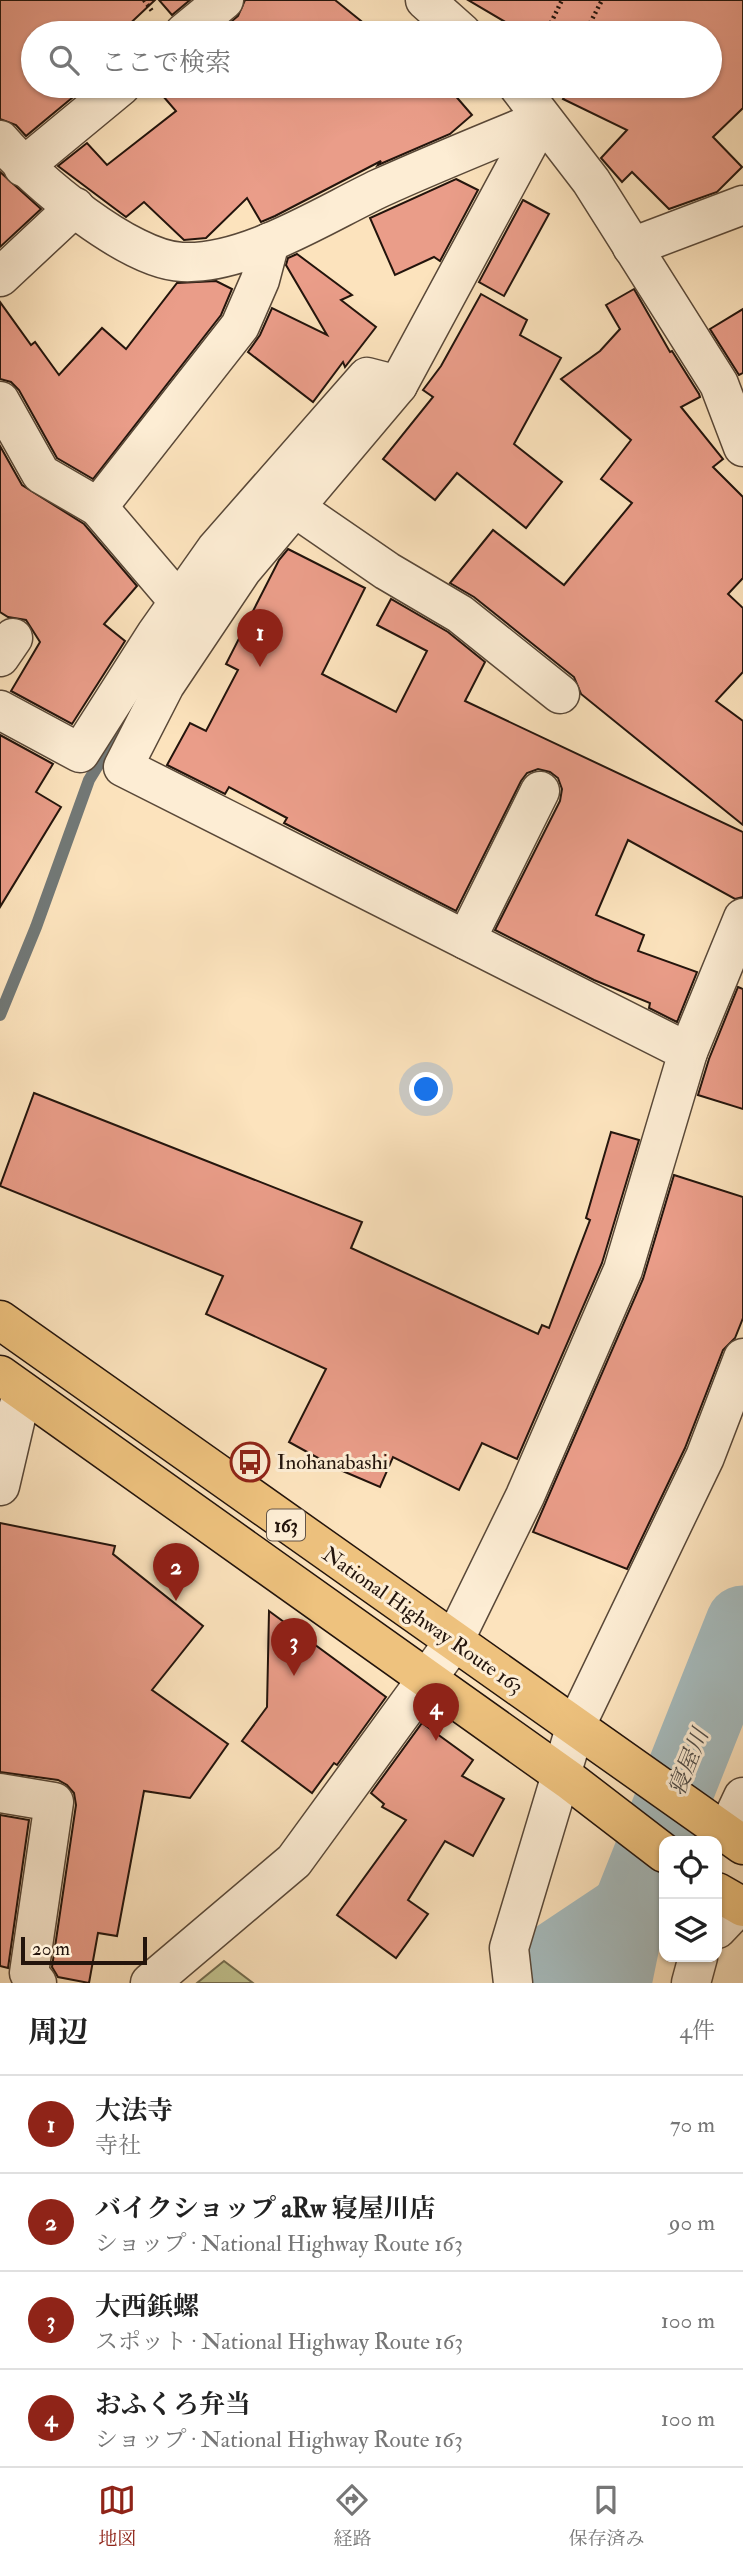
<!DOCTYPE html>
<html lang="ja">
<head>
<meta charset="utf-8">
<style>
	body { margin:0; font-family:"IM FELL Double Pica","Noto Serif JP",serif; background:#f6f6f6; color:#222 }
	.controls { position:absolute; right:21px; bottom:21px; display:grid; overflow:hidden; border-radius:14px; box-shadow:0 2px 5px #0004 }
	.controls button { width:63px; height:63px; display:grid; place-items:center; padding:0; border:0; border-bottom:2px solid #e0e0e0; background:#fff; color:#222; font:35px sans-serif }
	.scale { position:absolute; left:21px; bottom:18px; width:126px; box-sizing:border-box; padding-left:7px; border:4px solid #23140c; border-top:0; font-size:19px; line-height:24px; white-space:nowrap; color:#23140c; -webkit-text-stroke:5px #fdedd4; paint-order:stroke }
	.you { position:absolute; left:427px; top:1090px; width:24px; height:24px; margin:-18px; border:5px solid #fff; border-radius:50%; background:#1a73e8; box-shadow:0 0 0 10px #1a73e833 }
	.badge { display:grid; place-items:center; width:46px; height:46px; border-radius:50%; background:#8f2418; color:#fff; font-size:23px; font-weight:700 }
	.pin { position:absolute; translate:-50% -58px; filter:drop-shadow(0 2px 4px #0008) }
	.pin::after { content:''; position:absolute; top:37px; width:24px; height:21px; background:inherit; clip-path:polygon(0 0,100% 0,50% 100%) }
	.list { margin:0; padding:0; list-style:none }
	h2 { display:flex; justify-content:space-between; align-items:center; height:91px; margin:0; padding:0 28px; font-size:30px }
	h2 small { font-size:23px; font-weight:400; color:#767676 }
	.list li { display:grid; grid-template-columns:46px 1fr auto; gap:21px; align-items:center; box-sizing:border-box; height:98px; padding:0 28px; border-top:2px solid #e0e0e0 }
	.list b { display:block; font-size:26px; white-space:nowrap }
	.list p { margin:0; font-size:23px; white-space:nowrap; color:#767676 }
	.list em { font-size:23px; font-style:normal; color:#767676 }
	.icon { flex:none; width:38px; height:38px; fill:none; stroke:currentColor; stroke-width:2; stroke-linecap:round; stroke-linejoin:round }
	.map { position:relative; flex:none; width:743px; height:1983px; overflow:hidden }
	.search { position:absolute; background:#fff; box-shadow:0 2px 5px #0004; left:21px; right:21px; top:21px; height:77px; display:flex; align-items:center; gap:18px; box-sizing:border-box; padding:0 24px; border-radius:38px; color:#767676; font-size:26px }
	.sheet { height:483px; background:#fff }
	nav { display:flex; justify-content:space-around; align-items:center; box-sizing:border-box; height:98px; border-top:2px solid #e0e0e0; background:#fff; font-size:19px; color:#767676 }
	nav a { display:grid; justify-items:center; gap:4px }
	nav .on { color:#8f2418 }
	.map>svg:first-child { display:block }
</style>
</head>
<body>
<div class="map">
<svg width="743" height="1983" viewBox="0 0 743 1983">
	<rect width="100%" height="100%" fill="#fce3bd"/>
	<filter id="stains"><feTurbulence type="fractalNoise" baseFrequency=".00286" numOctaves="4"/><feColorMatrix values="0 0 0 0 .2 0 0 0 0 .09 0 0 0 0 .02 0 0 0 .5 -.17"/></filter>
	<radialGradient id="worn" r=".72"><stop offset=".6" stop-color="#630" stop-opacity="0"/><stop offset="1" stop-color="#630" stop-opacity=".3"/></radialGradient>
	<path fill="#c1c38f" stroke="#726c4e" stroke-width="2" d="M224 1961 253 1983H197Z"/>
	<g fill="none" stroke-linecap="round" stroke-linejoin="round">
		<path stroke="#727876" stroke-width="12" d="M0 1015 36 927 89 780 131 711"/>
		<g stroke="#a6bbbd" stroke-width="75">
			<path d="M532 1983 551 1962 629 1910"/>
			<path d="M614 1983 629 1910 743 1623"/>
		</g>
	</g>
	<g fill="#ea9d89" stroke="#23140c" stroke-width="2">
		<path d="M0 0H155L120 33H33V86L84 88 26 136 16 125 0 119Z"/>
		<path d="M159 0H190L172 15Z"/>
		<path d="M245 0H335L376 33H218L238 16Z"/>
		<path d="M468 0H743V108L713 137 742 167 717 192 669 209 632 172 622 182 601 158 627 130 563 99 570 86H710V33H524Z"/>
		<path d="M175 86H447L472 115 450 134 378 165 381 161 275 216 261 222 247 198 206 238 184 240 144 202 126 217 58 166 87 143 107 165 176 111 163 96Z"/>
		<path d="M0 172 41 209 0 247Z"/>
		<path d="M456 179 478 190 440 261 434 257 395 275 370 218Z"/>
		<path d="M523 200 549 214 504 296 479 282Z"/>
		<path d="M297 254 352 295 341 300 376 327 345 367 343 362 313 402 248 352 260 335 272 308 327 335 286 265 288 258Z"/>
		<path d="M216 281 232 289 221 315 93 479 57 458 19 390 11 382 0 379V302L31 345 35 342 59 375 102 328 126 349 177 283Z"/>
		<path d="M634 289 670 352 672 351 699 394 700 397 681 407 723 459 713 467 743 497V578L728 594 743 608V672L716 701 743 721V825L581 694 574 677 474 597 450 583 493 530 564 585 632 503 601 479 631 440 561 379 600 351 620 329 606 305Z"/>
		<path d="M481 294 527 320 520 335 561 358 514 444 562 482 526 528 457 473 435 500 383 459 433 397 423 390 441 366Z"/>
		<path d="M743 309V373L739 375 710 329Z"/>
		<path d="M0 446 22 485 84 524 137 586 104 624 125 641 72 724 11 691 40 642 26 620 8 617 0 612Z"/>
		<path d="M288 549 365 588 322 674 396 712 427 651 377 625 391 599 448 632 485 662 465 701 743 832V897L735 899 628 840 596 915 644 935 638 951 697 972 677 1022 649 1008 650 1003 594 980 495 930 560 801 562 789 558 778 550 772 538 769 527 773 521 781 456 911 284 823 287 818 229 787 225 794 167 765 190 723 206 731 238 670 226 664 279 560Z"/>
		<path d="M0 735 53 764 36 792 61 807 0 907Z"/>
		<path d="M738 987 743 989V1109L698 1095 709 1059Z"/>
		<path d="M34 1093 362 1222 351 1248 538 1334 542 1325 549 1328 590 1220 586 1218 611 1132 639 1140 602 1263 517 1459 482 1443 459 1490 393 1457 380 1487 338 1469 289 1442 326 1369 206 1314 223 1276 0 1186Z"/>
		<path d="M674 1175 743 1197V1318L735 1338 723 1350 685 1448 627 1569 533 1532 643 1279Z"/>
		<path d="M0 1523 115 1546 113 1554 203 1626 152 1690 228 1744 190 1798 144 1791 117 1936 98 1933 89 1983 58 1977 52 1967 76 1805 74 1793 67 1785 58 1780 0 1772Z"/>
		<path d="M269 1611 386 1697 337 1765 334 1763 312 1793 242 1741 267 1707Z"/>
		<path d="M422 1723 473 1760 462 1776 504 1799 473 1856 445 1841 408 1900 428 1914 396 1958 337 1915 406 1820 382 1807 384 1804 371 1793Z"/>
		<path d="M0 1815 29 1820 8 1968 0 1966Z"/>
	</g>
	<g fill="none" stroke-linecap="round" stroke-linejoin="round">
		<defs>
			<g id="minor">
				<path d="M425 0 462 33"/>
				<path d="M184 33 224 0"/>
				<path d="M518 86 591 181 719 384 743 447"/>
				<path d="M0 140C34 180 129 260 182 262 246 265 323 215 380 188 433 164 487 142 541 120"/>
				<path d="M23 167 121 86"/>
				<path d="M632 247 743 205"/>
				<path d="M0 277 75 207"/>
				<path d="M0 401 41 474 98 507 179 602"/>
				<path d="M98 507 240 326 260 280 270 242"/>
				<path d="M294 507 387 571 460 614 560 694"/>
				<path d="M0 657 13 638"/>
				<path d="M0 710 80 753 156 634 216 549 367 377 398 385"/>
				<path d="M466 940 540 791"/>
				<path d="M688 1052 743 918"/>
				<path d="M0 1486 22 1392"/>
				<path d="M0 1793 54 1802 29 1973 37 1983"/>
				<path d="M726 1833 743 1797"/>
				<path d="M717 1929 740 1905"/>
				<path d="M150 1983 294 1861 453 1643 525 1496 623 1270 688 1052 123 767 165 685 242 570 398 385 541 120"/>
				<path d="M513 1983 509 1948 576 1725 705 1457 743 1358"/>
				<path d="M691 1983 698 1957"/>
			</g>
			<g id="highway">
				<path d="M0 1320 743 1845"/>
				<path d="M0 1375 569 1780 664 1853"/>
				<path d="M717 1892 743 1907"/>
			</g>
		</defs>
		<use href="#minor" stroke="#594838" stroke-width="41"/>
		<use href="#highway" stroke="#23140c" stroke-width="41"/>
		<g stroke="#23140c" stroke-width="4.5" stroke-dasharray="2 3.5" stroke-linecap="butt">
			<path d="M144 0 152 11"/>
			<path d="M546 33 562 0"/>
			<path d="M585 33 602 0"/>
		</g>
		<use href="#minor" stroke="#fdedd4" stroke-width="38"/>
		<use href="#highway" stroke="#eec27e" stroke-width="38"/>
	</g>
	<defs>
		<symbol id="bus-ring" viewBox="-11 -11 22 22"><circle r="9.5" fill="#fdedd4" stroke="#8f2418" stroke-width="1.5"/><path d="M-5-6H5V4H4V6H2V4H-2V6H-4V4H-5ZM-3.5-4V0h7V-4ZM-3.5 1.2v1.5H-2V1.2ZM2 1.2v1.5H3.5V1.2Z" fill="#8f2418"/></symbol>
	</defs>
	<g fill-rule="evenodd">
		<use href="#bus-ring" x="228" y="1440" width="44" height="44"/>
	</g>
	<g text-anchor="middle" stroke-width="6" stroke-linejoin="round" paint-order="stroke">
		<rect fill="#fdedd4" stroke="#645548" stroke-width="2" x="267" y="1509.5" width="38" height="31" rx="5"/>
		<g font-size="19" font-weight="bold" fill="#23140c">
			<text x="286" y="1532">163</text>
		</g>
		<g font-size="21" fill="#23140c" stroke="#fdedd4" text-anchor="start">
			<text x="277" y="1469">Inohanabashi</text>
		</g>
		<g font-size="21" fill="#23140c" stroke="#fdedd4">
			<text transform="translate(423 1620) rotate(35)" y="7">National Highway Route 163</text>
		</g>
		<g font-size="23" font-style="italic" fill="#514e4a" stroke="#fdedd4">
			<text transform="translate(688 1762) rotate(-68)" y="8">寝屋川</text>
		</g>
	</g>
	<rect width="100%" height="100%" filter="url(#stains)"/>
	<rect width="100%" height="100%" fill="url(#worn)"/>
</svg>
<div class="controls">
<button><svg class="icon" aria-label="locate" viewBox="0 0 24 24"><circle cx="12" cy="12" r="6"/><path d="M12 2v4M12 18v4M2 12h4M18 12h4"/></svg></button>
<button><svg class="icon" aria-label="layers" viewBox="0 0 24 24"><path d="M12 4l9 5-9 5-9-5zM3 14l9 5 9-5"/></svg></button>
</div>
<div class="scale">20 m</div>
<div class="you"></div>
<div class="pin badge" style="left:260px;top:667px">1</div>
<div class="pin badge" style="left:176px;top:1601px">2</div>
<div class="pin badge" style="left:294px;top:1676px">3</div>
<div class="pin badge" style="left:436px;top:1741px">4</div>
<div class="search"><svg class="icon" aria-label="search" viewBox="0 0 24 24"><circle cx="10" cy="10" r="6"/><path d="M15 15l6 6"/></svg>ここで検索</div>
</div>
<section class="sheet">
<h2>周辺<small>4件</small></h2>
<ul class="list">
<li><span class="badge">1</span><div><b>大法寺</b><p>寺社</p></div><em>70 m</em></li>
<li><span class="badge">2</span><div><b>バイクショップ aRw 寝屋川店</b><p>ショップ · National Highway Route 163</p></div><em>90 m</em></li>
<li><span class="badge">3</span><div><b>大西鋲螺</b><p>スポット · National Highway Route 163</p></div><em>100 m</em></li>
<li><span class="badge">4</span><div><b>おふくろ弁当</b><p>ショップ · National Highway Route 163</p></div><em>100 m</em></li>
</ul>
</section>
<nav>
<a class="on"><svg class="icon" aria-label="map" viewBox="0 0 24 24"><path d="M3 6l6-2 6 2 6-2v14l-6 2-6-2-6 2zM9 4v14M15 6v14"/></svg>地図</a>
<a><svg class="icon" aria-label="directions" viewBox="0 0 24 24"><path d="M12 3l9 9-9 9-9-9zM9 14v-3h6M13 9l2 2-2 2"/></svg>経路</a>
<a><svg class="icon" aria-label="saved" viewBox="0 0 24 24"><path d="M7 4h10v16l-5-4-5 4z"/></svg>保存済み</a>
</nav>
</body>
</html>
